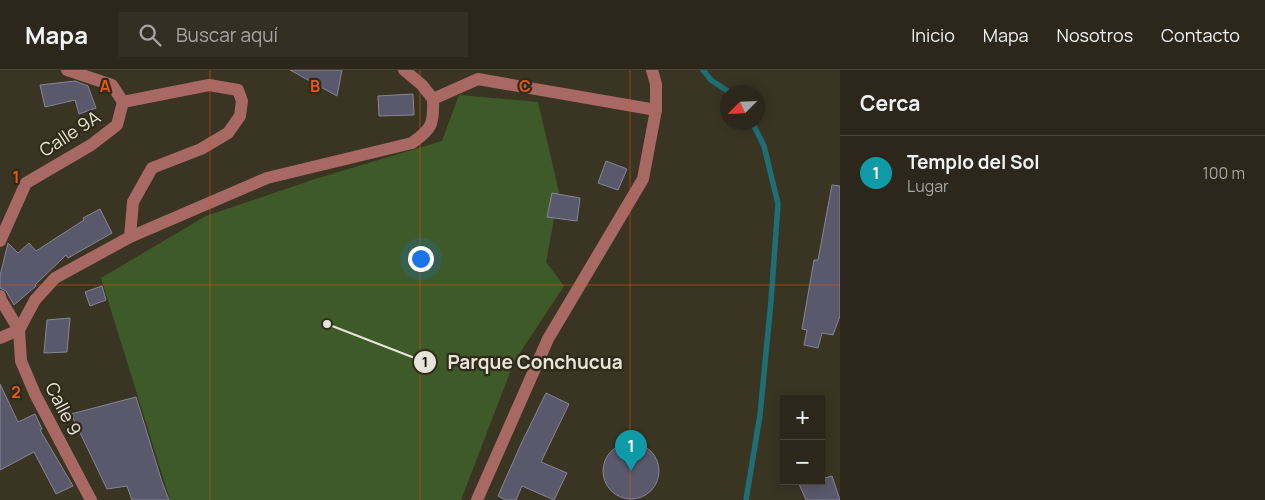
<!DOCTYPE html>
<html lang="es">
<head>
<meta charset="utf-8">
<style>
	body { margin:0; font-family:Manrope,sans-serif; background:#342f23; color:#f1f3f6 }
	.controls { position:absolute; right:15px; bottom:15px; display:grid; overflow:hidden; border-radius:0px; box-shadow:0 2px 12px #0003 }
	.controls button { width:45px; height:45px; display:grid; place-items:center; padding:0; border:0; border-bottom:1px solid #484439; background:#2c271a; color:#f1f3f6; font:25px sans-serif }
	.compass { position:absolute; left:720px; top:15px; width:45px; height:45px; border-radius:50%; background:#2c271a; box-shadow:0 2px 12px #0003; rotate:246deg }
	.you { position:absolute; left:420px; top:188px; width:18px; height:18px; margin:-12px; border:4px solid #fff; border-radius:50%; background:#1a73e8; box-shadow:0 0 0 8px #1a73e833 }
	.badge { display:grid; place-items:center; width:32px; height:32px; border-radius:50%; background:#1a73e8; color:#fff; font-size:16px; font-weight:700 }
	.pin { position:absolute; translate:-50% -41px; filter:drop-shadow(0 1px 2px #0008) }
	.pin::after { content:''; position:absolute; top:26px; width:18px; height:15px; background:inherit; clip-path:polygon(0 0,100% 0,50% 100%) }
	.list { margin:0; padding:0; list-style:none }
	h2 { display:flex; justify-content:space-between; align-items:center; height:65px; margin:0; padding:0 20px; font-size:21px }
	h2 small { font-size:16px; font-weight:400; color:#a6a5a2 }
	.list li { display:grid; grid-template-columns:32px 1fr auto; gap:15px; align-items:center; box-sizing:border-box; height:75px; padding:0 20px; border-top:1px solid #484439 }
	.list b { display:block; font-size:19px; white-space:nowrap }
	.list p { margin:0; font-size:16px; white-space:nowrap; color:#a6a5a2 }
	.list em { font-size:16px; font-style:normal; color:#a6a5a2 }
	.icon { flex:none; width:28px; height:28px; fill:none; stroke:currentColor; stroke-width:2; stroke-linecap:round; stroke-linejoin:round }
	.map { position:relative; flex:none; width:840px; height:430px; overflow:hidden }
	header { display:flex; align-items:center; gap:30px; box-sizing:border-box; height:70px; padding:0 25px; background:#2c271a; border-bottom:1px solid #484439 }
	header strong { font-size:24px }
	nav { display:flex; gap:28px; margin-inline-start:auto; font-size:18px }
	.search { width:350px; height:45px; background:#342f23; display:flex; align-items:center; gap:12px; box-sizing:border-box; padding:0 18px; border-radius:0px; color:#a6a5a2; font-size:19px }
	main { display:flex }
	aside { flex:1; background:#2c271a }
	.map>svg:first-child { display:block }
</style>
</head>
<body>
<header>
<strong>Mapa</strong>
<div class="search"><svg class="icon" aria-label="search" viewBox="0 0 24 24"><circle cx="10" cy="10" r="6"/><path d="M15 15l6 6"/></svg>Buscar aquí</div>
<nav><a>Inicio</a><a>Mapa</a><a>Nosotros</a><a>Contacto</a></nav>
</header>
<main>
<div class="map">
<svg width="840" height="430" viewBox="0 0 840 430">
	<rect width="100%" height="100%" fill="#3a3423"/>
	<path fill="#3f5a29" d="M459 25 538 32 559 122 546 192 564 216 514 292 461 430H170L101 208 206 146 315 109 442 71Z"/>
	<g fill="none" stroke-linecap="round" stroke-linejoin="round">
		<g stroke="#1d6e75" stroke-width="5.5">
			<path d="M703 0 711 10 729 22"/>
			<path d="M746 430 760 345 771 231 778 134 764 76 752 52"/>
		</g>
	</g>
	<g fill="#5a596c" stroke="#868599">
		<path d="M290 0H342L337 26Z"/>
		<path d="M75 11 88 16 96 38 79 44 75 30 45 37 40 15Z"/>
		<path d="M413 24 414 45 379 46 378 26Z"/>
		<path d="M606 91 627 99 618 120 598 113Z"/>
		<path d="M832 115 840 116V246L833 265 822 263 818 278 804 275 807 260 802 259 814 190H818Z"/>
		<path d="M552 123 580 128 577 151 547 147Z"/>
		<path d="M100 139 112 163 68 188 66 185 35 215 36 216 14 235 6 221 0 218V206L8 173 18 183 29 173 36 181 84 150 83 148Z"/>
		<path d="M102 216 106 230 90 236 85 222Z"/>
		<path d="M70 248 67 282 44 283 47 250Z"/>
		<path d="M0 314 18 352 35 344 42 359 40 360 73 416 56 424 34 382 0 400Z"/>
		<path d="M546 323 569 334 541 392 567 403 554 430 522 416 516 430H506L498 426 521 374Z"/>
		<path d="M136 327 162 412 169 430H132L127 416 107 419 71 344Z"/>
		<circle cx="631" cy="401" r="28"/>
		<path d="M832 406 840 430H806L799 414 810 411H821V409Z"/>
	</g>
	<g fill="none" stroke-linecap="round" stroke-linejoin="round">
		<g stroke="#a86863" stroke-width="12">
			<path d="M67 0 112 15 123 32"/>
			<path d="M404 0 422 15 433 29"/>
			<path d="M433 29 478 9 656 40"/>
			<path d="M123 32 209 15 238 20 242 31 240 46 228 63 201 79 152 98 133 132 130 167"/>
			<path d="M0 171 26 113 91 75 117 55 123 32"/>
			<path d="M0 226 1 230 19 260 21 291 35 324 91 430"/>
			<path d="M0 268 19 260 35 230 55 208 130 167 267 108 412 73C432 59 434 54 433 29"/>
			<path d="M477 430 548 269 643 109 656 40V14L652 0"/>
		</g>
	</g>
	<path fill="none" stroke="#e8590c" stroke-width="1" stroke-opacity="0.55" d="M210 0V430M420 0V430M630 0V430M0 215H840"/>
	<g text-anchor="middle" stroke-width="4.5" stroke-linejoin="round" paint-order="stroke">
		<g font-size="18" fill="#e7e4d9" stroke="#302a19">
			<text transform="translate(70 64) rotate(-33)" y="6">Calle 9A</text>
			<text transform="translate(63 339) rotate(63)" y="6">Calle 9</text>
		</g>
	</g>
	<g font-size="16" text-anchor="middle" font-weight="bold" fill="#e8590c" stroke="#302a19" stroke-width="4.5" stroke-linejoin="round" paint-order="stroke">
		<text x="105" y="22">A</text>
		<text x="315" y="22">B</text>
		<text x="525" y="22">C</text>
		<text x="16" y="113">1</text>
		<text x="16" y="328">2</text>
	</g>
	<path fill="none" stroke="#e7e4d9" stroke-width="2" d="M327 254L425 292"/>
	<g fill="#e7e4d9" stroke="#302a19" stroke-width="2">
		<circle cx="327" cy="254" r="5"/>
		<circle cx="425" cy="292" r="12"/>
	</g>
	<g font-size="15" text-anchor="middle" font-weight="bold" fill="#111">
		<text x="425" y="297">1</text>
	</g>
	<g font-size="19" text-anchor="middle" font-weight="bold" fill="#e7e4d9" stroke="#302a19" stroke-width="4.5" stroke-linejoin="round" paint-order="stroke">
		<text x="535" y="299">Parque Conchucua</text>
	</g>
</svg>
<div class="controls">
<button>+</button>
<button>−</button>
</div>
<svg class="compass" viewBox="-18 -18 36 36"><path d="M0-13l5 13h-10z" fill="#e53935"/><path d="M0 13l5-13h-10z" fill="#a6a5a2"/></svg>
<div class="you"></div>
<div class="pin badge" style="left:631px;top:401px;background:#0f9aa8">1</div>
</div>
<aside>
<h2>Cerca<small></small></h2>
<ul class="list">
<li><span class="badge" style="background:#0f9aa8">1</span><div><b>Templo del Sol</b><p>Lugar</p></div><em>100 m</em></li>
</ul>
</aside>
</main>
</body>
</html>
